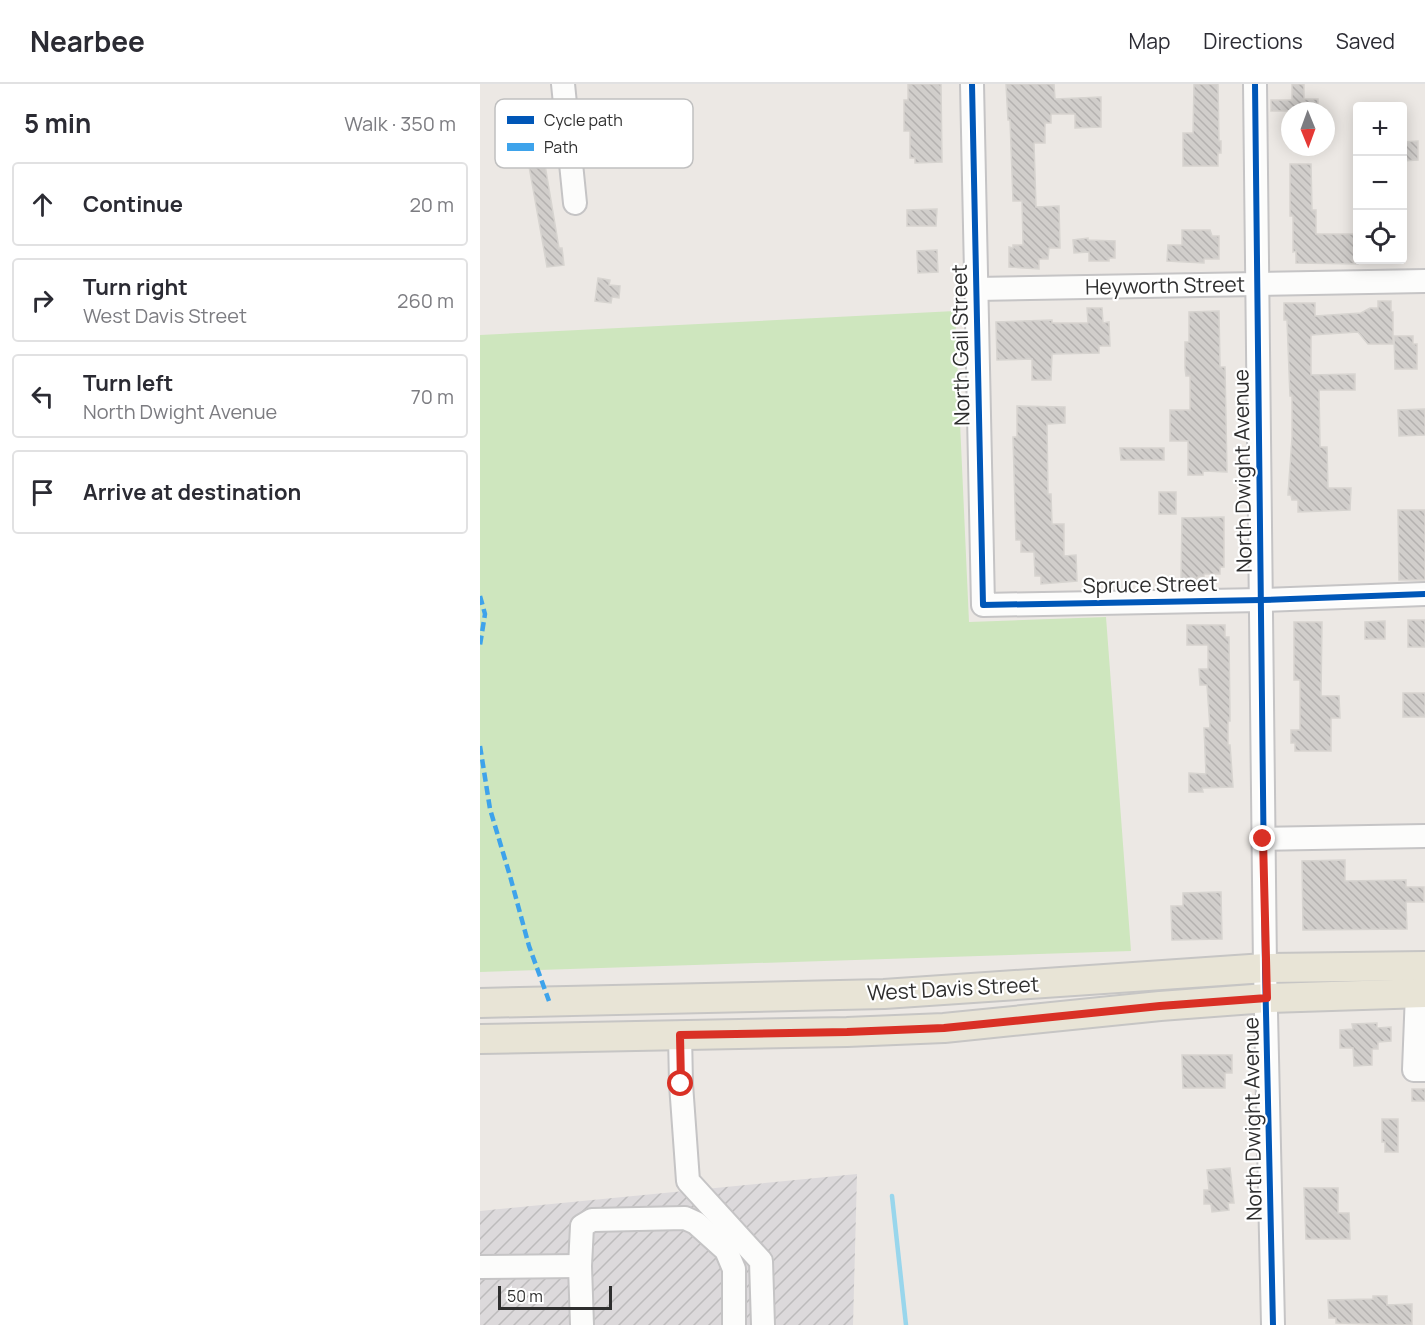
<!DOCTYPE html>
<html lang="en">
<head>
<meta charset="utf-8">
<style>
	body { margin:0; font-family:Manrope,sans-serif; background:#f7f7f7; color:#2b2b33 }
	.controls { position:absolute; right:18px; top:18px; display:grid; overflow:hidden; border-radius:6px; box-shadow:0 3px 15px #0003 }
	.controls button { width:54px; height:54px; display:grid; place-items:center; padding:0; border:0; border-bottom:2px solid #e1e1e2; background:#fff; color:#2b2b33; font:30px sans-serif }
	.compass { position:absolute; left:801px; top:18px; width:54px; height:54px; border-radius:50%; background:#fff; box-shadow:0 3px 15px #0003; rotate:179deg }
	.scale { position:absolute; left:18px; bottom:15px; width:114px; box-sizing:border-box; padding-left:6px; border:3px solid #2e2e2e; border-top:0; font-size:16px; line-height:21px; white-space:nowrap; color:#2e2e2e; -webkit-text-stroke:4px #fff; paint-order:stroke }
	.stop { position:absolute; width:18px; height:18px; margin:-14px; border:4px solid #d93025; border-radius:50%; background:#fff }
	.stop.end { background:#d93025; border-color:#fff; box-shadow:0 2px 6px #0008 }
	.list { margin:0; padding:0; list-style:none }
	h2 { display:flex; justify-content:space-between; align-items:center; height:78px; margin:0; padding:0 24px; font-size:26px }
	h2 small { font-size:20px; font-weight:400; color:#7c7c81 }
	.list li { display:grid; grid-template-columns:39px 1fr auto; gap:18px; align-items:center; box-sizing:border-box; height:84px; margin:0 12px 12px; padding:0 12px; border:2px solid #e1e1e2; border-radius:6px }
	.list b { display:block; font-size:22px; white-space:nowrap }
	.list p { margin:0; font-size:20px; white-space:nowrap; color:#7c7c81 }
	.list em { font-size:20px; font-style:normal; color:#7c7c81 }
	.icon { flex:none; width:33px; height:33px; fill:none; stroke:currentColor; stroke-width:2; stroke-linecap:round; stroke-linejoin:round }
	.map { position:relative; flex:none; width:945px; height:1241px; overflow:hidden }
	header { display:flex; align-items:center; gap:36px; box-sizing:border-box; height:84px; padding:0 30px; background:#fff; border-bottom:2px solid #e1e1e2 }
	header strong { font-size:28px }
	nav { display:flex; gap:33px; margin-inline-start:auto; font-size:21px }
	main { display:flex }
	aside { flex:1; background:#fff }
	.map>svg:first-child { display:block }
</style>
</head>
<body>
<header>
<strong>Nearbee</strong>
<nav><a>Map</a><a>Directions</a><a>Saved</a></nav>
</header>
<main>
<aside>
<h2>5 min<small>Walk · 350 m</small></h2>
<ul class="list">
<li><svg class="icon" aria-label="ahead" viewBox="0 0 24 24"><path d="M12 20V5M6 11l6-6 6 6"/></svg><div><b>Continue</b></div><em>20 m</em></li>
<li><svg class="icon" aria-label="right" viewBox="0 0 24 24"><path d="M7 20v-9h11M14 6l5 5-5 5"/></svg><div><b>Turn right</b><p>West Davis Street</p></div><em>260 m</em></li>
<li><svg class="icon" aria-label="left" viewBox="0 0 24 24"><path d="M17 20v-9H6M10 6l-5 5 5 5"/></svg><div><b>Turn left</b><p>North Dwight Avenue</p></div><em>70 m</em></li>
<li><svg class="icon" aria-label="arrive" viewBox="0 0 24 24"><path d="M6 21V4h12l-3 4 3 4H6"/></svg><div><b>Arrive at destination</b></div></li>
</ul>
</aside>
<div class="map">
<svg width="945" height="1241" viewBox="0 0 945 1241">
	<defs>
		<pattern id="industrial-furrows" width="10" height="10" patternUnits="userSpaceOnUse" patternTransform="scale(1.5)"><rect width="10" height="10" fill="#dcd9db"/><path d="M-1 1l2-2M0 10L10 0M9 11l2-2" fill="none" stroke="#bdbbbc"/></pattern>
		<pattern id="building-back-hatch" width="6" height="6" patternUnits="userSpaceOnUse" patternTransform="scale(1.5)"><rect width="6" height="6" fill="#d1cecb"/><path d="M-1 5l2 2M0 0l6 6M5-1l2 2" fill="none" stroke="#b4b1af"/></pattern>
	</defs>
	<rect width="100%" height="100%" fill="#ece8e4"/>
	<path fill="url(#industrial-furrows)" d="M377 1090 373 1241H0V1127Z"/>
	<path fill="#cee6be" d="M475 227 489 538 626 533 651 867 0 888V251Z"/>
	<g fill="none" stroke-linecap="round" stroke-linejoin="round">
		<path stroke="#99d6ec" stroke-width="4.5" d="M412 1112 426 1241"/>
	</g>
	<g fill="url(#building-back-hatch)" stroke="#d7d4d0" stroke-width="1.5">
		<path d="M428 0H461L462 78 435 79V74H430V47H424V16H428Z"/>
		<path d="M526 0H574L575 15 621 13V43L595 44V30H571V39H565V59H554L556 123 579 122 580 164H569L568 175H559V185L529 183V163L533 164V161H543L542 117H533L530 36H528Z"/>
		<path d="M714 0H738L739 57H741V69H738V82H703V49H713Z"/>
		<path d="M812 0H824V15H838V27H791V16H812Z"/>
		<path d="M938 57V76L922 77V58Z"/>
		<path d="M62 63 79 164H82L84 181 67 183 47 71H50L49 66Z"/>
		<path d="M810 80H831L832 126H836V150H878V180L816 179V167L813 168V132H810Z"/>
		<path d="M457 125 456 142H427V126Z"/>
		<path d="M702 146H730L732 152H739V175H724V179L687 177 688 161H702Z"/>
		<path d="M608 154V156L635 157V174H629V177H609V168L594 169 593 156Z"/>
		<path d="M457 166 458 188 438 189 437 167Z"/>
		<path d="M118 194 130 196 129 201 140 202 139 214 132 213 131 219 115 217Z"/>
		<path d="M898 217H911V228H913V260H888L878 248 831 251V291L875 290V306H839L840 363H847L848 404H871L870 426 818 428V416H812L811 411H808L812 354V312H810L807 236H804V219H835V232L881 229 890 224H898Z"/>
		<path d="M607 224H622L623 239 629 238 630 262H619V269L572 270 571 296H552V275L517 276 516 238 572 236V239H608Z"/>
		<path d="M739 227 740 283H745L747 388 723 387V391H708V357H690V326H710V292H706L705 284V258H709V228Z"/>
		<path d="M914 252H933V260H937V285H915Z"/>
		<path d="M537 322 585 323V339L567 340 568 410H571L572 440H584V472L596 471 597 497 561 500V492H555L554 468H541V456H536L533 353H537Z"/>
		<path d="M945 325V351L919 352 918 326Z"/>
		<path d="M640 364H684V376H641Z"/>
		<rect x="679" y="408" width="17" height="22"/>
		<path d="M918 426H945V496H919Z"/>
		<path d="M744 433V483H740V490H724V493H718V498H701L702 434Z"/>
		<rect x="928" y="536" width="17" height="27"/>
		<path d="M905 537V555H885V538Z"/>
		<path d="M814 538H842L841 612H859L860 634H851V667H815V659H811V646H820V596H814Z"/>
		<path d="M707 541H745V553H749L750 637H748V661H750L753 703 722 704 723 708H709V689L726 690 724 644H730L727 601H720L719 585H728V561H707Z"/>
		<rect x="923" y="609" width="22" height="24"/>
		<path d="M865 776V797L926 796V803H944V818H926L927 845 823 846 822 777Z"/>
		<path d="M741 808 742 855 692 856 691 822H703V809Z"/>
		<path d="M897 939V944L911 943V957L898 958V965H892V981L874 982 873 964H860V946L873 945 872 940Z"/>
		<path d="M702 971H752V989H745V1004H703Z"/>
		<rect x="932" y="1005" width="13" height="12"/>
		<path d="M902 1035H918V1068H905V1058H902Z"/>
		<path d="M750 1084 754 1119H748L749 1126 732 1128 731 1120H724V1106H729L727 1086Z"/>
		<path d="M824 1104H858V1129H869L870 1155H826Z"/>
		<path d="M893 1212H907V1221L932 1220V1241L856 1239V1234H849L848 1216 893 1215Z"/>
	</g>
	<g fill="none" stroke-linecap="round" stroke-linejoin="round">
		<defs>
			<g id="minor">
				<path d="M83 0 95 119"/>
				<path d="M492 0 503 521 782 516 945 510"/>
				<path d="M775 0 785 884 793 1241"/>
				<path d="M496 205 945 197"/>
				<path d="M783 755 945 752"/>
				<path d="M937 909 934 986H945"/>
				<path d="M200 950 201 1000 208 1097 281 1177 283 1241"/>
				<path d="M0 1183 100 1182"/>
				<path d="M102 1241 100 1182 102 1142 112 1136 205 1134 216 1139 246 1166 254 1185V1241"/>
			</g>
			<g id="major">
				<path d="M0 919 404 910 785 884 945 882"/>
				<path d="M0 955 367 948 464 944 680 922 787 914 945 909"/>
			</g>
		</defs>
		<use href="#minor" stroke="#c5c4c5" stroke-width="26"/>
		<use href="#major" stroke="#c6c5c4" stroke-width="32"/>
		<use href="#minor" stroke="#fcfcfb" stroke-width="22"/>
		<use href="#major" stroke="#e8e4d6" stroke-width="28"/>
		<g stroke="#3ea3eb" stroke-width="4.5" stroke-dasharray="9 4.5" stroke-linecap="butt">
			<path d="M0 512 5 530 0 561"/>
			<path d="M0 662 10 725 30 792 49 862 69 917"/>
		</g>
		<defs>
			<g id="cycleway">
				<path d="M492 0 503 521 782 516 945 510"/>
				<path d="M775 0 785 884 793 1241"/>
			</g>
		</defs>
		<use href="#cycleway" stroke="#fff" stroke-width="10"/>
		<use href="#cycleway" stroke="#0057b8" stroke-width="6"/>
	</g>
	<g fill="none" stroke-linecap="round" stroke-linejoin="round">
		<path stroke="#d93025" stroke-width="8" d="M201 1000 200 951 367 948 464 944 680 922 787 914 783 755"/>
	</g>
	<g text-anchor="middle" stroke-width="4.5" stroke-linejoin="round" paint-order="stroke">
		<g font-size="21" fill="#2e2e2e" stroke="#fff">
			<text transform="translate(685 202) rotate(-1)" y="7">Heyworth Street</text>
			<text transform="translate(481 261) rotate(-91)" y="7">North Gail Street</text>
			<text transform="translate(763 387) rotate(-91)" y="7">North Dwight Avenue</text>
			<text transform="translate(670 501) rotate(-1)" y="7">Spruce Street</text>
			<text transform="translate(473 905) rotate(-3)" y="7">West Davis Street</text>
			<text transform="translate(773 1035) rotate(-91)" y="7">North Dwight Avenue</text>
		</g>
	</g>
	<rect x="15" y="15" width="198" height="69" rx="9" fill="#fff" stroke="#c0c0c0" stroke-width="1.5"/>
	<rect x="27" y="32" width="27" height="8" fill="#0057b8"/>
	<rect x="27" y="59" width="27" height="8" fill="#3ea3eb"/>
	<g font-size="16" fill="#2e2e2e">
		<text x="64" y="42">Cycle path</text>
		<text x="64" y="69">Path</text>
	</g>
</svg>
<div class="controls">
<button>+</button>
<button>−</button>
<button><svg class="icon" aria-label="locate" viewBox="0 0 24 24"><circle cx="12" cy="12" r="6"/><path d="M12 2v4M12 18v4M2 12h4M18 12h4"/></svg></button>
</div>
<svg class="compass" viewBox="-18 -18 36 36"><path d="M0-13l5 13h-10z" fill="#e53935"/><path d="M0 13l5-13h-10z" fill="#7c7c81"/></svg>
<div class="scale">50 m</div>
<div class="stop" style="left:201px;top:1000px"></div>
<div class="stop end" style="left:783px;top:755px"></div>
</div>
</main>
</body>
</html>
